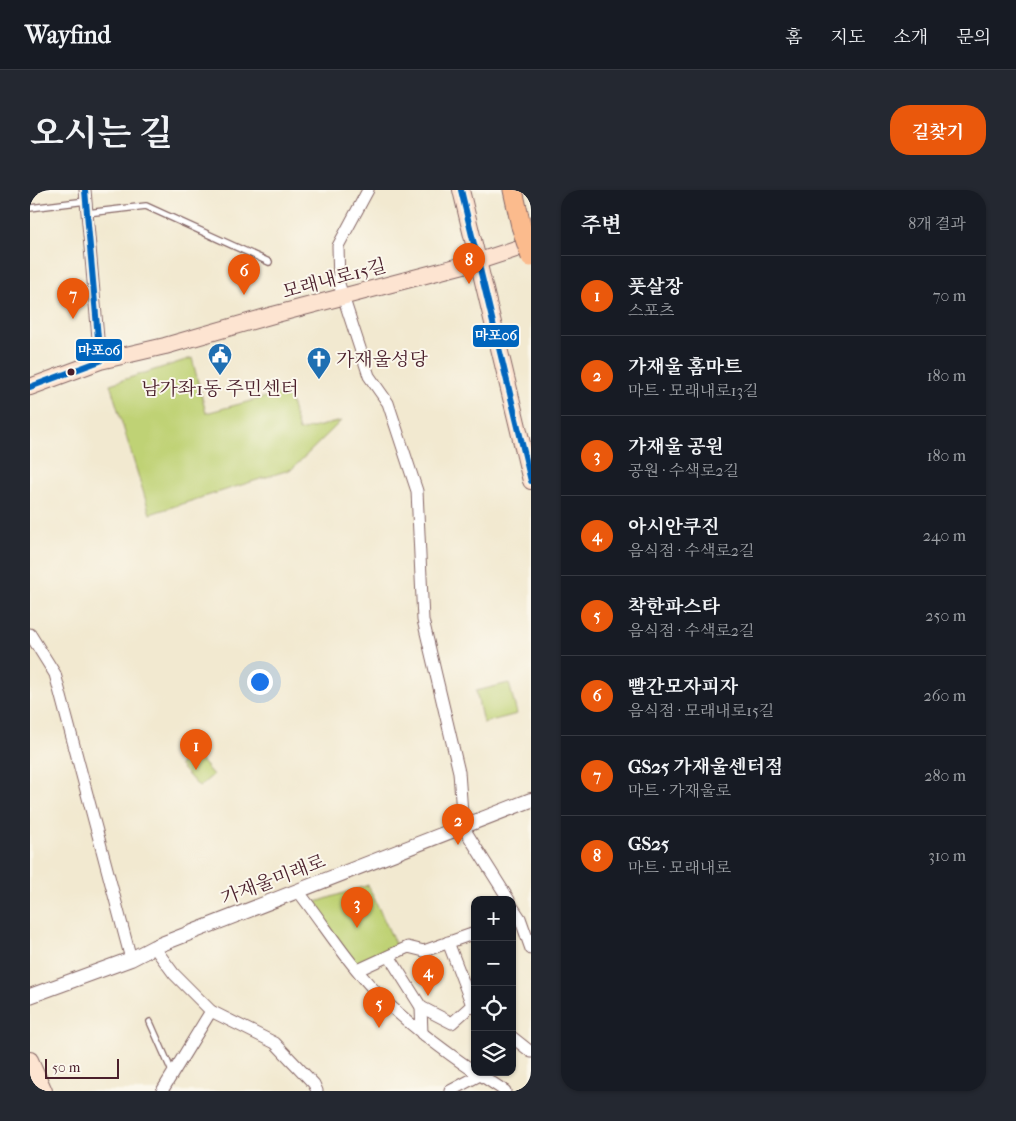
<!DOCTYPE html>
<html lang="ko">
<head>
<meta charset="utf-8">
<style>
	body { margin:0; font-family:"IM FELL French Canon","Noto Serif KR",serif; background:#242831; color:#f1f3f6 }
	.controls { position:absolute; right:15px; bottom:15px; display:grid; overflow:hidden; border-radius:10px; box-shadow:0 1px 4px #0004 }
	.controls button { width:45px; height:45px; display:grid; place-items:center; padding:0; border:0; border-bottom:1px solid #363941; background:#171b24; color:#f1f3f6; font:25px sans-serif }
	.scale { position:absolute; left:15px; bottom:12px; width:74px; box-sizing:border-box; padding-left:5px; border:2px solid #4a1f2b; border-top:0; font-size:14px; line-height:18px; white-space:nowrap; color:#4a1f2b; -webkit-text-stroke:4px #fbf7ec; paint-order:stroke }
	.you { position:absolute; left:229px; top:491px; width:18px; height:18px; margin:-12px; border:4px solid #fff; border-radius:50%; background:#1a73e8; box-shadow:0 0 0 8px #1a73e833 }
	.badge { display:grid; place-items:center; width:32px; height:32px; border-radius:50%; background:#ea580c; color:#fff; font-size:16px; font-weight:700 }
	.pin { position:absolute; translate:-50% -41px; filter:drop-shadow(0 1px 2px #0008) }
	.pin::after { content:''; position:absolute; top:26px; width:18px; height:15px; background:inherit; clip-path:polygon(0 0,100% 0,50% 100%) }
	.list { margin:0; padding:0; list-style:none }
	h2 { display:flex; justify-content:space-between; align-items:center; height:65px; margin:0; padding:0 20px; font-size:21px }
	h2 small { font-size:16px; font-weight:400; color:#9ea1a6 }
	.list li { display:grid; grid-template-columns:32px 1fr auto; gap:15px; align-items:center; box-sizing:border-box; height:80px; padding:0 20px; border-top:1px solid #363941 }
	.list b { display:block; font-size:19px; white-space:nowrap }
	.list p { margin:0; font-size:16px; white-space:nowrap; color:#9ea1a6 }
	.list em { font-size:16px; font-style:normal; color:#9ea1a6 }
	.icon { flex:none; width:28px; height:28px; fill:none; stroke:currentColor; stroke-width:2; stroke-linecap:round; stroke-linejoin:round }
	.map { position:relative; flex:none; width:501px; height:901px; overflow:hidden; border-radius:20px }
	header { display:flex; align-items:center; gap:30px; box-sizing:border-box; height:70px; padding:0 25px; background:#171b24; border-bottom:1px solid #363941 }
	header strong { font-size:24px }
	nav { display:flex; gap:28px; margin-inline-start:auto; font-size:18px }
	.intro { display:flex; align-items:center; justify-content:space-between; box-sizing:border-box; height:120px; padding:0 30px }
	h1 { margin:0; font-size:35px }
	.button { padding:12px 22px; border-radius:20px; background:#ea580c; color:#fff; font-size:18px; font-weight:700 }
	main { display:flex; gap:30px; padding:0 30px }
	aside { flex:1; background:#171b24; border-radius:20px; box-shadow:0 1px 4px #0004 }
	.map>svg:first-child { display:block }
</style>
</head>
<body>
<header>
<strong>Wayfind</strong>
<nav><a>홈</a><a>지도</a><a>소개</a><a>문의</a></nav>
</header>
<div class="intro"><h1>오시는 길</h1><a class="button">길찾기</a></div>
<main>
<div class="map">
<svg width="501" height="901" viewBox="0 0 501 901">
	<rect width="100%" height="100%" fill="#fbf7ec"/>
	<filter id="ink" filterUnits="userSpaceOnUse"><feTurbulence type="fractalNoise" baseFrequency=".02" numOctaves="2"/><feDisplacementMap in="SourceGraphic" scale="10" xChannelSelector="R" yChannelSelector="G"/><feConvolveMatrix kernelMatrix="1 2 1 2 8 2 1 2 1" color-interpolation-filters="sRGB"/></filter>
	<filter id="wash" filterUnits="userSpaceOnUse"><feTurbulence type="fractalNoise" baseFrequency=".0096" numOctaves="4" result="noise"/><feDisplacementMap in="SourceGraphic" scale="20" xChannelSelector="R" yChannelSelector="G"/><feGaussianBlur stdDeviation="1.12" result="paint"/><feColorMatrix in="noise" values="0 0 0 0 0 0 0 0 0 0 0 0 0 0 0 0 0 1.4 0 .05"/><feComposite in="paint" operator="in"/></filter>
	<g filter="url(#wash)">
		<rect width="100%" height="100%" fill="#f2e9d0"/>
		<g fill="#bfd275" stroke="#847850">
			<path d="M162 168 176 223 258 201 269 241 311 231 262 279 120 324 80 194Z"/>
			<path d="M479 493 487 524 453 533 446 501Z"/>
			<path d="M164 562 183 585 169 597 149 575Z"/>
			<path d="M338 695 369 762 326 778 277 715Z"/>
		</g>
		<path fill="#f2e9d0" d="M469 0H501V119L499 117 486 72Z"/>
	</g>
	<g filter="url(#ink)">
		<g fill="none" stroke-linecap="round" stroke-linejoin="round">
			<defs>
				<g id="service">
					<path d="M0 18 56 11"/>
					<path d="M57 23 116 16 239 72"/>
					<path d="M120 832 143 884"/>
					<path d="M501 901V900"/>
				</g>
				<g id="minor">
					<path d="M55 0 70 171"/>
					<path d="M338 0 308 56 309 94 339 186 358 213 387 301 393 430 429 582 433 637 479 710"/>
					<path d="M0 444 25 484 101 769"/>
					<path d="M268 701C296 737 321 778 354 810 382 837 413 860 445 882"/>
					<path d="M482 716 490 728 501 759"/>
					<path d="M418 752 442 815 445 818"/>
					<path d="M124 757 144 784 181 821 245 853 284 894 287 901"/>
					<path d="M359 766 391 817 392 844"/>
					<path d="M328 780 378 757 394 761 445 743"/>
					<path d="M391 817 422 833 442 815"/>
					<path d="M482 847 501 862"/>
					<path d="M446 882 475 901"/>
					<path d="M132 901 181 821"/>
					<path d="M420 901 450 885"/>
				</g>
				<path id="tertiary" d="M0 806 101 769 124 757 501 610"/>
				<g id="secondary">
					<path d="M431 0 501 291"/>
					<path d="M0 197 70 171 135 156 243 125 449 71 501 54"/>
					<path d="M0 870 14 901"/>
				</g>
				<path id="trunk" d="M483 0 491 36"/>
			</defs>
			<use href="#service" stroke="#856665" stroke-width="8"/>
			<use href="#minor" stroke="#856665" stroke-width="13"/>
			<use href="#tertiary" stroke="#856665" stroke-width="16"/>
			<use href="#secondary" stroke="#856665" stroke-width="18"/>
			<use href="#trunk" stroke="#856665" stroke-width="21"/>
			<use href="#service" stroke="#fff" stroke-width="5.5"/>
			<use href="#minor" stroke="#fff" stroke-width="11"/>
			<use href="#tertiary" stroke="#fff" stroke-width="14"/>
			<use href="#secondary" stroke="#fde4d1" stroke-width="16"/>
			<use href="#trunk" stroke="#fbbb8d" stroke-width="19"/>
			<defs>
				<path id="trunk-bridge" d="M491 36 501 67"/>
			</defs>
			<use href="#trunk-bridge" stroke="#856665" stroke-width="21" stroke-linecap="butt"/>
			<use href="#trunk-bridge" stroke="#fbbb8d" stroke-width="19"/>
			<defs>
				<g id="bus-1">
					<path d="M431 0 501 291"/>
					<path d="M0 197 70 171 55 0"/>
				</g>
			</defs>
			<use href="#bus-1" stroke="#fbf7ec" stroke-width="10"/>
			<use href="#bus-1" stroke="#0065bd" stroke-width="6"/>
		</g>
	</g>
	<defs>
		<symbol id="civic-pin" viewBox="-11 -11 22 30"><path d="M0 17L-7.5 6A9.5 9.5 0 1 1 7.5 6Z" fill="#1f6fb2" stroke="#fbf7ec"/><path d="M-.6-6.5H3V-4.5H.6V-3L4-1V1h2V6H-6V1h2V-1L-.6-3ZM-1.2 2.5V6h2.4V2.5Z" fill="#fff"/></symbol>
		<symbol id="church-pin" viewBox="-11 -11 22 30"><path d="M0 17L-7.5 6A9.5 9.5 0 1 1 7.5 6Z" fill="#1f6fb2" stroke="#fbf7ec"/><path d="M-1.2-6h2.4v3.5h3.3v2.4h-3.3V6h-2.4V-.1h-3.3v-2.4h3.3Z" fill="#fff"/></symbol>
	</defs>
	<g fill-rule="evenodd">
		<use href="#civic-pin" x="176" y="151" width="28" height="38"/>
		<use href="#church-pin" x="275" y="155" width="28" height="38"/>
	</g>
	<circle fill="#4a1f2b" stroke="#fbf7ec" stroke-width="2" cx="41" cy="182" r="4.5"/>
	<g text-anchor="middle" stroke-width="4" stroke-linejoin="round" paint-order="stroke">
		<g font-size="19" fill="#4a1f2b" stroke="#fbf7ec">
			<text transform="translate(304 88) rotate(-15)" y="7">모래내로15길</text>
			<text transform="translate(243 689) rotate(-21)" y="7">가재울미래로</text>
		</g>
		<g font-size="19" fill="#4a1f2b" stroke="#fbf7ec" text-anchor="start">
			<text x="306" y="176">가재울성당</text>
			<text x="190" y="205" text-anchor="middle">남가좌1동 주민센터</text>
		</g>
	</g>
	<g stroke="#fbf7ec" stroke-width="2">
		<rect x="442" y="134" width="48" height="24" rx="5" fill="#0065bd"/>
		<rect x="45" y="148" width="48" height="24" rx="5" fill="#0065bd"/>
	</g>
	<g font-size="14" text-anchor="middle" font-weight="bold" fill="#fff">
		<text x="466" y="150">마포06</text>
		<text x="69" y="165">마포06</text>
	</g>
</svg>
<div class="controls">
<button>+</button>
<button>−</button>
<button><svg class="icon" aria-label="locate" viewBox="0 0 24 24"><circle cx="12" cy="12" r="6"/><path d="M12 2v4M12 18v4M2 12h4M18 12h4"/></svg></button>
<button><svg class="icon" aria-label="layers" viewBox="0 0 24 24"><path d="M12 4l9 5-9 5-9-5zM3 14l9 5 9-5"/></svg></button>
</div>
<div class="scale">50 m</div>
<div class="you"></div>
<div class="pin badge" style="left:166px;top:580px">1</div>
<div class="pin badge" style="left:428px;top:655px">2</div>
<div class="pin badge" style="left:327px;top:738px">3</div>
<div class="pin badge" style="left:398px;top:806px">4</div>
<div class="pin badge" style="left:349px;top:838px">5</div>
<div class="pin badge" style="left:214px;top:105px">6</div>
<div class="pin badge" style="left:43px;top:129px">7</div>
<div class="pin badge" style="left:439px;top:94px">8</div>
</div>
<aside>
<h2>주변<small>8개 결과</small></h2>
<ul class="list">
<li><span class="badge">1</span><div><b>풋살장</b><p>스포츠</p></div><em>70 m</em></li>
<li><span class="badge">2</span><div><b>가재울 홈마트</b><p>마트 · 모래내로13길</p></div><em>180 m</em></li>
<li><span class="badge">3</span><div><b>가재울 공원</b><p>공원 · 수색로2길</p></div><em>180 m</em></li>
<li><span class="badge">4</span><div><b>아시안쿠진</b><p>음식점 · 수색로2길</p></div><em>240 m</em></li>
<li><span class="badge">5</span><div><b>착한파스타</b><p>음식점 · 수색로2길</p></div><em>250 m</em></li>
<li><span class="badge">6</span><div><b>빨간모자피자</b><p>음식점 · 모래내로15길</p></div><em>260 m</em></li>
<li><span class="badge">7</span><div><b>GS25 가재울센터점</b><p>마트 · 가재울로</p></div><em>280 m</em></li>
<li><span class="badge">8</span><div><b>GS25</b><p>마트 · 모래내로</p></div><em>310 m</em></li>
</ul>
</aside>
</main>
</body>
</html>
